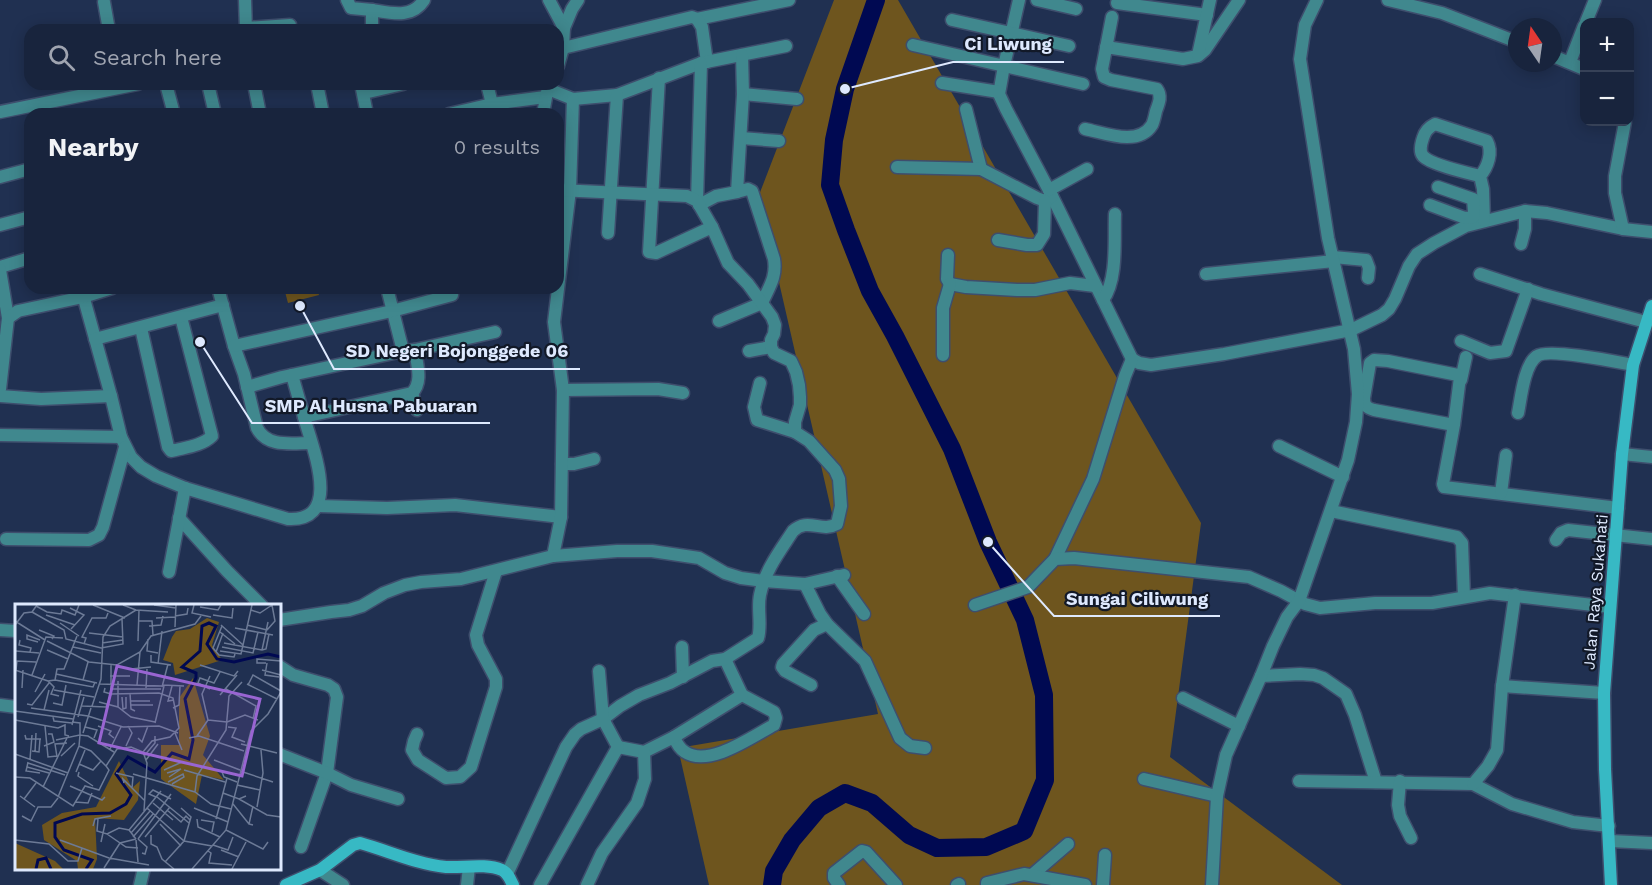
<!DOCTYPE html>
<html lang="en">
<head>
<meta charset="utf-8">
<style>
	body { margin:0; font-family:"Work Sans",sans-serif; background:#253048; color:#f1f3f6 }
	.controls { position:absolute; right:18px; top:18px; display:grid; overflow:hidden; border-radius:12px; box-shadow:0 3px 15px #0003 }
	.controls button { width:54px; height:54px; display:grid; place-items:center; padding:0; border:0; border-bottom:2px solid #364157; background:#18243d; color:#f1f3f6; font:30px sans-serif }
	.compass { position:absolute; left:1508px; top:18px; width:54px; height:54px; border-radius:50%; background:#18243d; box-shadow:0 3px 15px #0003; rotate:347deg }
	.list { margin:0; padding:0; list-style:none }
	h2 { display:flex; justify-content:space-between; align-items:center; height:78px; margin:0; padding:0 24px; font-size:26px }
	h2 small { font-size:20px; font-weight:400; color:#9fa4b0 }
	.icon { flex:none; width:33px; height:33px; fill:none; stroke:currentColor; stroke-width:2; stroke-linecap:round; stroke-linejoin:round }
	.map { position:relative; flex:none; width:1652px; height:885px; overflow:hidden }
	.search { position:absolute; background:#18243d; box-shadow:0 3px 15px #0003; left:24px; top:24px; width:540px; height:66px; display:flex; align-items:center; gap:15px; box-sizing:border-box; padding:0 21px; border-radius:18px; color:#9fa4b0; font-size:22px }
	.panel { position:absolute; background:#18243d; box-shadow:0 3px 15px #0003; left:24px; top:108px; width:540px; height:186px; border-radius:18px }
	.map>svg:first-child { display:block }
</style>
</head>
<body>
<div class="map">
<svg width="1652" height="885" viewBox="0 0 1652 885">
	<rect width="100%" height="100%" fill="#203051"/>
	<g fill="#6e551e">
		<path d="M834 0H898L1201 523 1170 757 1342 885H709L678 748 878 714 759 195Z"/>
		<path d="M284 288H317L319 295 288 303Z"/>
	</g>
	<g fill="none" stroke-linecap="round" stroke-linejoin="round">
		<path stroke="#000952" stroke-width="18" d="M772 885 774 871 792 840 819 808 845 793 872 803 909 835 937 848 986 847 1024 831 1045 780 1044 695 1025 620 988 542 952 449 895 336 870 291 846 230 830 185 834 140 845 89 876 0"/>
		<defs>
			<g id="street">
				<path d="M245 0 246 30"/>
				<path d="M347 0 351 8 372 10V30"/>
				<path d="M549 0 564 28 563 48 558 66"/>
				<path d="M1019 0 1004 66 999 94 1006 109 1052 196 1132 359 1139 363 1151 365 1224 354 1351 330 1382 315 1389 309 1395 299 1409 266 1417 254 1434 243 1466 226 1525 211 1547 213 1623 229 1652 232"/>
				<path d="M1037 0 1076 9"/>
				<path d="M1388 0 1442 13 1517 42"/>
				<path d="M104 2 109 30"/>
				<path d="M1117 3 1207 15"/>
				<path d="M372 10C391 13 412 19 424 0"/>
				<path d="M697 19 789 0"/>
				<path d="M952 20 1069 46"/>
				<path d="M1586 22 1595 0"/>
				<path d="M246 28 290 25"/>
				<path d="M564 28 572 9 578 0"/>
				<path d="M913 45 1083 84"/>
				<path d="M1106 47 1183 59 1198 56 1205 50 1239 0"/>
				<path d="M563 48 692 17 697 19 702 27 707 62"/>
				<path d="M1198 55 1210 0"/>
				<path d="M1553 56 1584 69"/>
				<path d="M1570 62 1584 26"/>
				<path d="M659 78 649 252 656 253 712 227"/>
				<path d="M942 83 999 92"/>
				<path d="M166 84 174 114"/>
				<path d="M208 84 215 114"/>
				<path d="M254 84 260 114"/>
				<path d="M317 84 323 114"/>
				<path d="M361 84 367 114"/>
				<path d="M487 84 492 104"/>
				<path d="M548 89 573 99 617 95 701 63 786 46"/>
				<path d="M364 93 403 84"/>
				<path d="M743 94 797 99"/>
				<path d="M966 109 981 169"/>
				<path d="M0 112 138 84"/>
				<path d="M449 114 492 104 545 97"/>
				<path d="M543 114 547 92"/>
				<path d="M1085 129C1105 133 1138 147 1152 125 1154 121 1155 115 1156 111 1159 103 1162 96 1157 89L1111 80 1104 77 1102 69 1112 17"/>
				<path d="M741 138 779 141"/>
				<path d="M897 167 981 169 1037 198 1045 201 1052 196"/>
				<path d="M1480 176C1488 167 1493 152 1487 141L1435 124C1429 127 1425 131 1423 138 1421 144 1419 153 1424 157 1432 165 1468 173 1480 176L1483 189 1484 221"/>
				<path d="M0 177 30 169"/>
				<path d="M1049 190 1087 169"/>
				<path d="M697 201 701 63"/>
				<path d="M699 205 716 196 737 192"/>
				<path d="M1430 205 1465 218 1473 217 1474 212 1473 199 1438 187"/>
				<path d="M0 225 30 217"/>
				<path d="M1623 229 1615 193V176L1625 122"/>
				<path d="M608 233 617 95"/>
				<path d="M998 240 1027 245H1037L1044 234 1045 201"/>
				<path d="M1521 244 1525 229V211"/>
				<path d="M948 255 947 279 950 284 966 287 1017 290H1035L1070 283 1095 286"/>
				<path d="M1333 257 1366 260 1369 268 1368 278"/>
				<path d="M0 267 30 258"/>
				<path d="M0 270 8 318 0 389"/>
				<path d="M1206 274 1334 261"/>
				<path d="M1480 274 1541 294 1646 322"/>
				<path d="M81 288 111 396 121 437 131 457 141 467 156 476 185 488 288 519C344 522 312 447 304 417"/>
				<path d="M218 288 234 346 244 374 257 428C267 448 292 443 311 443"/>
				<path d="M387 288 403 351"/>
				<path d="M1103 300C1118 279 1114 240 1115 214"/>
				<path d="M8 318 18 311 83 297 112 288"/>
				<path d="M719 321 762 303C769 287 777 277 774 259L752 191 748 189 737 192 743 94 742 55"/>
				<path d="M141 328 168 447 171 451 176 450C188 447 203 445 212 436L181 317"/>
				<path d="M95 339 223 305"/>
				<path d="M1461 341 1490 353 1506 351 1528 289"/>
				<path d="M234 346 392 311 452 295"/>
				<path d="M749 351 771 347"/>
				<path d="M943 355V308L950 284"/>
				<path d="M292 375 304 417 412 393C423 382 417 365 415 350"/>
				<path d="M1461 380 1466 357"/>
				<path d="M760 383 754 407 757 420 795 432"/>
				<path d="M247 387 282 377 403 351 415 350 495 332"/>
				<path d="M563 390 658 389 683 393"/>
				<path d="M412 393 417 410"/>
				<path d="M0 396 41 399 111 396"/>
				<path d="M1518 413C1521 398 1524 365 1537 356 1548 348 1617 362 1633 365"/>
				<path d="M1454 425 1374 410C1367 408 1364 406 1364 398L1370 363 1374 360 1388 361 1458 375 1460 377 1454 425 1443 484 1444 487 1618 508"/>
				<path d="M0 435 121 437"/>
				<path d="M1279 446 1343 477"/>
				<path d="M1622 454 1652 457"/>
				<path d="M562 464H574L594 459"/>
				<path d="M1501 493 1506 455"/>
				<path d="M319 506 387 508 455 505 561 517"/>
				<path d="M1331 511 1457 537 1462 543 1464 597"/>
				<path d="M179 518 227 571 262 606"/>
				<path d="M6 539 89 540 99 535 103 527 125 447"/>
				<path d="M1556 540 1561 533 1568 530 1652 539"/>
				<path d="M553 556 561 517 563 390 554 322 570 190 573 99"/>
				<path d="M1055 559 1093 479 1125 376 1132 359"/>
				<path d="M169 572 185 488"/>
				<path d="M837 576 864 614"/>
				<path d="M805 584 820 614 827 624 865 661 900 738 910 746 925 748"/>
				<path d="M975 605 1028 587 1055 559 1074 558 1249 577 1281 591 1305 604 1320 608 1375 603H1432L1490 593 1610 607"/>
				<path d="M279 620 331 612 349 610 362 606 384 593 405 585 421 582 461 579 553 556 617 551H652L699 558 725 573 741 578 764 581 805 584 844 575"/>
				<path d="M0 630 16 631"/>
				<path d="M682 647 683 677"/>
				<path d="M279 666 293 675 328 685 334 689 337 697 327 773 301 847"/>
				<path d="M1261 676 1300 674 1314 675 1323 678 1346 694 1355 715 1376 782"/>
				<path d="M811 685 785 671 782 667 783 664 814 630 827 624"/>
				<path d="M1502 686 1604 693"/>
				<path d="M1183 698 1239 726"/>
				<path d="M0 705 16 707"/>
				<path d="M417 734 414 741 412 750 418 760 446 778 460 777 471 767 496 687V679L478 645 476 635 496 571"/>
				<path d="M674 737C676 742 680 749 685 752 709 768 753 736 774 725L776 718 774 712 742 695"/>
				<path d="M618 747 644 752 674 737 742 695 725 659"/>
				<path d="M279 754 327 773 351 785 398 799"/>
				<path d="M1144 779 1217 796"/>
				<path d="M1299 781 1473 784 1512 804 1573 822 1609 826"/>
				<path d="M1400 781 1398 805 1400 816 1411 838"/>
				<path d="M1473 784 1488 766 1497 750 1502 686 1515 595"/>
				<path d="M1610 841 1652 843"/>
				<path d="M320 870 343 885"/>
				<path d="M507 874 566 747 575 734 581 729 603 719 620 706 639 695 670 683 712 661 725 659 758 638C762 625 757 609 760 595 765 570 780 551 793 531 808 517 821 533 837 524L841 506 839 479 835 470 826 460 809 441 795 432V422L800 405V397L799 385 796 372 791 361 774 353 771 347V340L774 334 775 325 772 317 748 284 728 263 712 227 697 201 687 196 558 190"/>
				<path d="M1032 875 1068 844"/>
				<path d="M140 885 144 868"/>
				<path d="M467 885 469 867"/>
				<path d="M540 885 618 747 603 719 599 671"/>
				<path d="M587 885 602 853 637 803 645 779 644 752"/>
				<path d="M839 885 834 878V873L862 851 866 852 896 885"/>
				<path d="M957 885 959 884"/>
				<path d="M987 885V883L1024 874 1085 885"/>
				<path d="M1103 885 1105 855"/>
				<path d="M1212 885 1217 796 1226 755 1261 676 1273 646 1287 617 1299 601 1348 460 1356 422 1358 394 1354 349 1328 238 1300 59 1305 25 1317 0"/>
			</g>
			<g id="secondary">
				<path d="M286 885 320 870 353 845 360 843C389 851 416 864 446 867 464 868 485 863 502 870 508 873 510 879 513 885"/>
				<path d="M1611 885 1605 769 1604 693 1622 454 1633 365 1652 306"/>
			</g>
		</defs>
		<use href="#street" stroke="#3e4e6d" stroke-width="15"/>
		<use href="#secondary" stroke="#3e4e6d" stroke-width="15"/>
		<use href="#street" stroke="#40888e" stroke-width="12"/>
		<use href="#secondary" stroke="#37b9c4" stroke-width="12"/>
	</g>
	<g text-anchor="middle" stroke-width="4.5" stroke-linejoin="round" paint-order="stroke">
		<g font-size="16" fill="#dee9fe" stroke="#121928">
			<text transform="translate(1595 592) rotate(-85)" y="6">Jalan Raya Sukahati</text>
		</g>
	</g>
	<g transform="translate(15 604)">
		<rect width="266" height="266" fill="#203051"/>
		<path d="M192 14 204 18 197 41 207 56 160 71 158 59 148 56 157 33 161 27 175 25ZM178 74 195 132 188 151 209 176 187 171 181 200 146 175V141H164V94ZM104 157 117 184 125 177 123 196 109 216 80 214 82 255 78 265H63L62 257 29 236 27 221 47 209 81 203ZM0 239 40 257 48 265H0Z" fill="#6e551e"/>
		<path fill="none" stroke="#000952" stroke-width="3" d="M21 265 23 256 31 254 36 265M71 265 77 256 49 246 40 233V219L67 210 95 209 111 200 116 191 101 170 113 153 140 168 157 149 174 155 178 136 170 95 181 74V69L167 63 185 47 187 22 194 19 201 22 192 40 202 55 219 58 253 50 266 53"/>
		<path fill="none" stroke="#6c7a96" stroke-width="1.5" d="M78 1 110 14M108 1 121 6 153 8M139 1 161 4M179 1 177 9 196 13M21 2 32 8 46 10 47 6 60 11 64 1M185 3 203 6 206 1M55 4 69 11 56 25M236 6 245 9 257 1M17 8 49 26 51 35 86 44 108 40 107 15M31 11 60 21M198 11 217 14 218 4M160 12 172 10 173 4M141 14 160 13M0 17 30 36M124 17H137L138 31M45 19 64 32M0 21 9 9 17 8 22 1M206 21 228 41M232 21 252 26M134 22 146 21 148 12M207 22 198 44 204 51 219 53 220 50M160 23 161 1M220 24 258 31M24 26 39 32 37 35M252 26 260 17 257 1M205 28 220 40M74 29 108 33M133 35 132 47 143 49M5 36 4 41 16 44 15 48M32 37 74 58 102 61 125 48 136 32 180 20 186 12M123 37 124 6M23 38 12 35V31L25 36M87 39 108 36M209 39 247 46M69 40 71 34 67 33 77 14H91L93 9M58 43 86 49M207 43 238 49 243 28M32 46 53 55M247 46 253 18M247 46 251 45 254 30M1 47 24 49M205 47 226 50 237 1M201 48 208 29M136 51V58L156 61M251 59H242V55L266 57M252 59 250 71 264 73M143 60 147 27M185 61 219 72 223 67M116 65 136 63M0 66 33 77 39 83 36 90 44 92M1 66 2 57 21 58M247 66 266 71M41 70 82 79M17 71 31 33 48 34M95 72H115M40 76 78 83 80 78M68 76 73 58M33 77 40 76 42 65H49L62 32M103 77V103M85 80 147 82M232 80 262 95M122 81 125 48M148 81 169 82M233 81 238 71 266 87M157 82 153 97 159 96M147 83 153 60M7 84 8 66M90 84 89 88 96 90 144 89 158 94 164 124 155 133 137 137 128 148M131 84 132 65M95 85H146M195 85 183 79 185 74 199 79 205 68M211 85 241 102 238 115M39 86 79 93M20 88 30 70M115 89 116 105 120 107M205 91 222 71M107 93 108 105 111 104V93M115 97H135M84 98 103 103 116 113 140 118M38 99 47 101 51 81M12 100 17 101 34 79M115 101H138M67 102 91 103 96 90V61M77 102 86 75 88 33 95 22 121 6M16 104 73 112 108 123 144 122 163 129M158 104 164 101 165 82M29 106 34 86M0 107 58 115M38 113 39 117 57 119M63 113 69 93M0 116 43 124 50 121V131L54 132M193 116 212 118 230 111 243 116M140 119 149 82M57 121 66 86M30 122 33 153 42 152M83 122 96 127 94 130 99 134M70 123 82 126 79 134M213 123 221 124 217 133 230 138M68 129 76 104M160 129 167 146M10 131 11 135H26M182 132 193 116 187 90 195 72M123 134 127 138 133 122M174 134 184 132 229 147M41 136 65 131V119L57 118M226 140 262 149M29 142 39 138 37 130H33M64 142 65 131 73 132 99 148M111 142 117 129 113 122M95 145 106 123M17 147 24 148 25 135M20 148 21 129M0 150 53 169M46 152 60 139M129 152 140 139V132M42 153 40 140 52 139M15 155 17 131M131 156 143 140M199 156 225 166M13 158 12 163 34 169M13 159 50 171M64 160 78 166 86 157M12 163 11 167 25 169M149 166 167 158M169 166 210 178M225 167 258 178M61 168 70 146M64 168 63 172 78 182M207 168 209 173 222 178M101 169 118 173 117 184M152 169 166 165 154 173M118 170 180 188 196 200 216 205M0 173 15 174 58 202 70 182 84 186 94 166 91 162M153 178 168 170 169 173 157 180M109 179 108 175 129 196M222 181 245 186M55 182 87 196 90 193M28 183 52 134M180 188 182 172 211 126 214 92 227 78M208 189 224 195 231 192M5 192 20 203M43 193 64 142 76 147 91 162 102 145 116 143 128 148 132 159 129 207M141 193 134 190 138 186 156 195M142 193 174 219M9 195 21 179M224 195 252 211 266 213M60 198 73 199 77 189M138 199 158 216M218 200 234 220M238 202 234 220 238 221M242 203 248 169 246 146M132 204 169 237 197 242M179 204 213 218M152 206 166 218 171 212 175 216M7 212 16 217 23 203H36L43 194M83 215 82 227 92 230 104 224 114 226 121 235M182 215 183 223 205 233M201 215 212 174M186 216 199 218 197 228M145 220 166 242M78 222 80 215 96 212M114 226 146 187M211 226 248 245 253 238M116 229 135 207M92 230 111 243 123 244M136 231V240L142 243 147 255 159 265M118 233 138 210M130 233 155 203M123 235 156 190M123 235 132 243 130 250 127 249M0 236 34 240 53 257H63L67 244M45 236 94 254 134 261M121 236 123 258M86 238 90 220M198 241 213 246 218 233M206 246 224 253M193 247 196 249 194 259 217 261M150 258 169 237 176 213 166 204M89 264 105 239 121 235M177 265 211 226 236 127 253 110 266 88M217 265 231 238"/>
		<path fill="#9965d2" fill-opacity="0.15" stroke="#9965d2" stroke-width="3" d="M102 62 245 95 227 172 84 139Z"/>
		<rect width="266" height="266" fill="none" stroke="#dee9fe" stroke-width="3"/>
	</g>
	<path fill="none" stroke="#dee9fe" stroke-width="2" d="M845 89L953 62H1064M300 306L334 369H580M200 342L252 423H490M988 542L1054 616H1220"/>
	<g fill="#dee9fe" stroke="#121928" stroke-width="2">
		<circle cx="845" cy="89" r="6"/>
		<circle cx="300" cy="306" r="6"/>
		<circle cx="200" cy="342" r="6"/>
		<circle cx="988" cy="542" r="6"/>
	</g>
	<g font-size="18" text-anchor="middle" font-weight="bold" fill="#dee9fe" stroke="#121928" stroke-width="4.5" stroke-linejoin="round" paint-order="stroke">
		<text x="1008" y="50">Ci Liwung</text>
		<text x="457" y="357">SD Negeri Bojonggede 06</text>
		<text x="371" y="412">SMP Al Husna Pabuaran</text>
		<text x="1137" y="605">Sungai Ciliwung</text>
	</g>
</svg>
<div class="controls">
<button>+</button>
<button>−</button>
</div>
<svg class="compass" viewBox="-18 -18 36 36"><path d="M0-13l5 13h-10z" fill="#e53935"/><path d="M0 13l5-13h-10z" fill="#9fa4b0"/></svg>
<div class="search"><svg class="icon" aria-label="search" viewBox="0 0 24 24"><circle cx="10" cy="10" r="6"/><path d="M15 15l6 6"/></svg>Search here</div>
<section class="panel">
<h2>Nearby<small>0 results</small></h2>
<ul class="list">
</ul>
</section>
</div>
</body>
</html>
